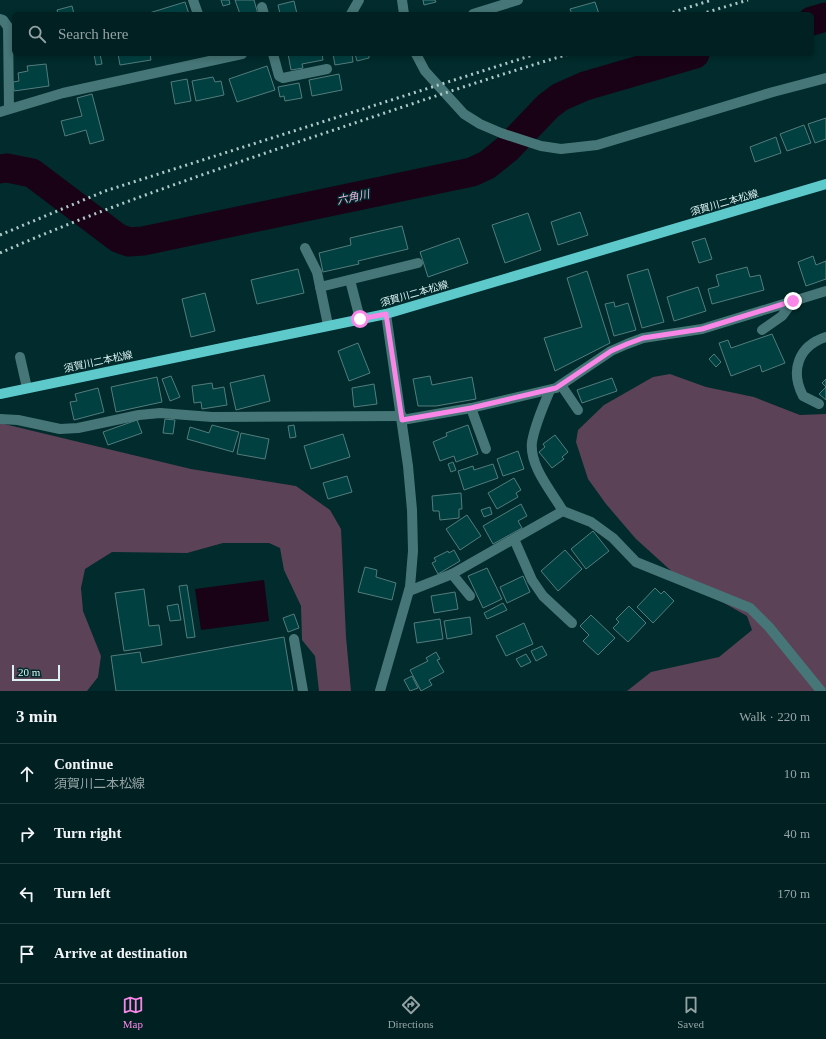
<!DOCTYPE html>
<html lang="en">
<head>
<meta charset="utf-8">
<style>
	body { margin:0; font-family:"Times New Roman","Noto Sans JP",serif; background:#0b282a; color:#f1f3f6 }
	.scale { position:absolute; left:12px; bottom:10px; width:48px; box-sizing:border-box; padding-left:4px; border:2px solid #dcf1f1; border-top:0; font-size:11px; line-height:14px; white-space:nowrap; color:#dcf1f1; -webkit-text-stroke:3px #012b2c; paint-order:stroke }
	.stop { position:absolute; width:12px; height:12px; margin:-9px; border:3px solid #f987e8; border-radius:50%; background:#fff }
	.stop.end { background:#f987e8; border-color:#fff; box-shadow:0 1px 4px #0008 }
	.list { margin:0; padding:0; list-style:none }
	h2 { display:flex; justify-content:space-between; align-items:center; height:52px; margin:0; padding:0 16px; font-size:17px }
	h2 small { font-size:13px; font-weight:400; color:#96a3a5 }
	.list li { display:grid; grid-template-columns:26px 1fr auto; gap:12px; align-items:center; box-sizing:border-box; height:60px; padding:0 16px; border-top:1px solid #233e3f }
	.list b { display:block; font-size:15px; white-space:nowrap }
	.list p { margin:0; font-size:13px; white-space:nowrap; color:#96a3a5 }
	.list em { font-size:13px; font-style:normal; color:#96a3a5 }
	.icon { flex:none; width:22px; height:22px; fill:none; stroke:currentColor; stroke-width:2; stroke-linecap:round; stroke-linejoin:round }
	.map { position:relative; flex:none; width:826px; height:691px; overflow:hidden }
	.search { position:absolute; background:#012021; box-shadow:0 2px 6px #0003; left:12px; right:12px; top:12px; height:44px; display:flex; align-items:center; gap:10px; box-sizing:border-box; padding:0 14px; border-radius:6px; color:#96a3a5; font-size:15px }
	.sheet { height:292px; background:#012021 }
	nav { display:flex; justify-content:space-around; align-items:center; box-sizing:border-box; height:56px; border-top:1px solid #233e3f; background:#012021; font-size:11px; color:#96a3a5 }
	nav a { display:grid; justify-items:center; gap:2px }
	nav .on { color:#f987e8 }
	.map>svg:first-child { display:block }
</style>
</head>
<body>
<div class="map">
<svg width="826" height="691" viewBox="0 0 826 691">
	<rect width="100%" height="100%" fill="#012b2c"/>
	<g fill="#5b4256">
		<path d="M670 374 706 387 754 397 800 415 826 414V691H627L651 672 719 657 752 630 747 616 678 577 636 539 606 504 588 479 576 442 578 430 604 405 653 377Z"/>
		<path d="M0 423 191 469 296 486 330 510 341 529 346 637 351 691H319L315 656 302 640 301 606 284 570 280 548 269 543H223L187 553 112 552 85 569 81 588 83 611 101 656 98 677 87 691H0Z"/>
	</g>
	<path fill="#190216" d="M264 580 269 621 201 630 195 589Z"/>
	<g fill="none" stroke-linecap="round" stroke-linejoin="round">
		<g stroke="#190216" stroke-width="29">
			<path d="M812 21 826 17"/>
			<path d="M0 169 7 168 32 173 118 238 129 242 143 241 472 172 487 165 507 149 548 106 560 97 585 86 695 54"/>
		</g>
	</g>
	<g fill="#014041" stroke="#547c7c">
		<path d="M221 0H229L230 4 223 6Z"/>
		<path d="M235 0H254L258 14H240Z"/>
		<path d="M423 0H435L436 2 424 5Z"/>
		<path d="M294 1 297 14H280L278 5Z"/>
		<path d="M185 2 189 14H146Z"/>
		<path d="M595 2 599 14H572L570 9Z"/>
		<path d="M72 6 74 14H58L57 10Z"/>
		<path d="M94 54H100L102 64 96 65Z"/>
		<path d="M118 54H150L151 60 120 65Z"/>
		<path d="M288 54H322L323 60 302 64 303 68 291 70Z"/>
		<path d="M333 54H352L353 62 335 65Z"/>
		<path d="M355 54H369V58L357 61Z"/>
		<path d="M46 64 49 86 14 91 13 82 19 81 18 73 28 71 27 66Z"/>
		<path d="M267 66 275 90 237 102 229 79Z"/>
		<path d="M339 74 342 90 312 96 309 80Z"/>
		<path d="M213 77 215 82 221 81 224 95 196 101 192 81Z"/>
		<path d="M187 79 191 101 175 104 171 82Z"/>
		<path d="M299 83 302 98 285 101 284 96 280 97 278 87Z"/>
		<path d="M92 94 104 140 90 144 86 130 65 136 61 121 82 116 77 98Z"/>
		<path d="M826 118V139L815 143 808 124Z"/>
		<path d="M804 125 811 143 787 151 780 134Z"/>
		<path d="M776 137 781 153 755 162 750 147Z"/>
		<path d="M580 212 588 235 558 245 551 222Z"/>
		<path d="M528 213 541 250 505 263 492 225Z"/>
		<path d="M402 226 408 249 358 261 359 264 323 272 319 253 351 245 350 238Z"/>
		<path d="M459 238 468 263 428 277 420 252Z"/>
		<path d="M705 238 712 259 699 263 692 242Z"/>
		<path d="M813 256 816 265 826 261V279L806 286 798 262Z"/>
		<path d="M747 267 750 277 760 275 764 290 712 304 708 289 719 286 716 275Z"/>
		<path d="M298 269 304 293 257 304 251 280Z"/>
		<path d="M648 269 664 322 642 328 627 275Z"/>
		<path d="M587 271 610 343 555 371 544 338 582 327 567 278Z"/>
		<path d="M698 287 706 311 674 321 667 297Z"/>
		<path d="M205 293 215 331 191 337 182 299Z"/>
		<path d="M614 302 615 307 628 303 636 330 614 336 605 304Z"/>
		<path d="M772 334 785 363 762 372 760 365 731 376 719 343 728 340 731 348Z"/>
		<path d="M358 343 370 373 349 381 338 351Z"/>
		<path d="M714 354 721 362 716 367 709 359Z"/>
		<path d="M264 375 270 401 236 410 230 383Z"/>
		<path d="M171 376 180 397 170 401 162 379Z"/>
		<path d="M430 376 432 385 472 377 476 399 436 406H418L413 379Z"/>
		<path d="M157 377 162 402 116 412 111 387Z"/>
		<path d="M612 378 617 391 582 403 577 390Z"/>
		<path d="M826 379V400L819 394 826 387 822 383Z"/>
		<path d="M212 383 213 389 224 387 227 405 202 409 201 402 194 403 192 386Z"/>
		<path d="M374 384 377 404 354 407 352 388Z"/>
		<path d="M98 388 104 412 74 420 70 402 77 401 75 394Z"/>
		<path d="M165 419 175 420 173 434 163 433Z"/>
		<path d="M137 420 142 433 108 445 103 432Z"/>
		<path d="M212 425 239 432 233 452 187 439 190 427 209 433Z"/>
		<path d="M294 425 296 437 290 438 288 426Z"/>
		<path d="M468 425 478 454 456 462 454 456 440 461 433 442 447 436 446 433Z"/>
		<path d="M241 433 269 439 265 459 237 454Z"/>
		<path d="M343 434 350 457 311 469 304 446Z"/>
		<path d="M555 435 568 452 562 457 564 459 552 468 539 452 545 447 543 444Z"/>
		<path d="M518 451 524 469 503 476 497 459Z"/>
		<path d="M453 462 456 470 451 472 448 464Z"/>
		<path d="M493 464 498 478 464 490 458 471 473 466 474 470Z"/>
		<path d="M347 476 352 492 328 499 323 483Z"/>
		<path d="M514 478 521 490 516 493 518 497 497 509 488 493Z"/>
		<path d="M461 493 462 509H459V518L440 520 439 511H433L432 496Z"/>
		<path d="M521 504 527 516 518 521 522 528 493 544 483 526Z"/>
		<path d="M490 507 492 514 484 517 481 510Z"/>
		<path d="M467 515 481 536 460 550 446 529Z"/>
		<path d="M593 531 609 551 586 569 571 549Z"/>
		<path d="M454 550 460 561 438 574 432 563 436 561 434 558 448 551 449 553Z"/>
		<path d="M565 550 582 569 558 591 541 571Z"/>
		<path d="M365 567 377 570 376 577 396 583 392 600 358 592Z"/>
		<path d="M487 568 502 599 483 608 468 576Z"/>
		<path d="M523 576 530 592 507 603 500 587Z"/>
		<path d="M187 585 195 637 187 638 179 586Z"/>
		<path d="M655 588 661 594 664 591 674 601 653 623 637 607Z"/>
		<path d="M144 589 149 626 159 625 162 645 124 651 115 593Z"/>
		<path d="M455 592 458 609 434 613 431 596Z"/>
		<path d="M503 603 507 610 487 619 484 613Z"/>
		<path d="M178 604 181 620 170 621 167 606Z"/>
		<path d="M629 606 646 623 628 642 613 628 619 622 616 619Z"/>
		<path d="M294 614 299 628 288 632 283 618Z"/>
		<path d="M591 615 615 638 598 655 583 641 589 635 580 626Z"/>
		<path d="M470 617 472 634 447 639 444 621Z"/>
		<path d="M440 619 443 639 417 643 414 623Z"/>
		<path d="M524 623 533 644 506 656 496 636Z"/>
		<path d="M284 637 293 691H116L111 656 140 652 142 663Z"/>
		<path d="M542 646 547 655 536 661 531 651Z"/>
		<path d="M436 652 440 659 437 660 444 672 429 680 432 685 421 691 410 670 428 661 426 658Z"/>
		<path d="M526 654 531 662 521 667 516 659Z"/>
		<path d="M412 676 418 688 410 691 404 680Z"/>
	</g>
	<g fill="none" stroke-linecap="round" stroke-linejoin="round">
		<g stroke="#467677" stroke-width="10">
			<path d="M193 0 198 14"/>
			<path d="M402 0 404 14"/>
			<path d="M262 7 264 14"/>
			<path d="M351 14 359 0"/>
			<path d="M473 14 518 0"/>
			<path d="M0 19 3 20 8 27 9 109"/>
			<path d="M273 54 279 76 283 78 327 69"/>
			<path d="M416 54 425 71 464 114 480 124 501 133 541 146 561 149 597 145 773 92 826 78"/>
			<path d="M0 112 63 93 242 54"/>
			<path d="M305 248 317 272 328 325"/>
			<path d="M350 280 360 319"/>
			<path d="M320 287 418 263"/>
			<path d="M762 330 782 316 793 301"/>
			<path d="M20 357 27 388"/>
			<path d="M561 385 578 410"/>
			<path d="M819 404 803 396C790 371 798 346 826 337"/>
			<path d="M471 408 486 449"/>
			<path d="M0 419 18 420 60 429 78 428 139 415 160 413 212 417 402 416"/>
			<path d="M402 420 471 408 556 388 611 351 627 344 643 338 702 329 826 291"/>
			<path d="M563 511 591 522 613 538 636 562 750 608 769 627 821 691"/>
			<path d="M514 539 532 580 543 596 572 623"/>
			<path d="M452 574 470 596"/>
			<path d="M409 591 452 574 563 511C552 492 529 466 532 442 535 424 543 407 550 390"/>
			<path d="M294 639 303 691"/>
			<path d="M380 691 410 587 413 551 412 510 408 466 386 314"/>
		</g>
		<path stroke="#5dc9cb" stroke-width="10" d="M0 394 386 314 826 184"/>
		<g stroke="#afc9c9" stroke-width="3" stroke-dasharray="2 4" stroke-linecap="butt">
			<path d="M667 14 712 0"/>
			<path d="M701 14 748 0"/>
			<path d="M0 235 105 191 536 54"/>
			<path d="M0 253C97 210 198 176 298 142 388 112 478 81 569 54"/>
		</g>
	</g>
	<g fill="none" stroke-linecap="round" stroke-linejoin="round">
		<path stroke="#f987e8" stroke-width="5" d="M360 319 386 314 402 420 471 408 556 388 611 351 627 344 643 338 702 329 793 301"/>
	</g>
	<g text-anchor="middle" stroke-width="3" stroke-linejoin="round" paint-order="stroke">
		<g font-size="10" fill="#dcf1f1" stroke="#012b2c">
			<text transform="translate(724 202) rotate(-16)" y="4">須賀川二本松線</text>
			<text transform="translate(414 293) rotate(-16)" y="4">須賀川二本松線</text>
			<text transform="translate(98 361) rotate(-12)" y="4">須賀川二本松線</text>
		</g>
		<g font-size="11" font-style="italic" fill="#ecb4e1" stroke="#012b2c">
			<text transform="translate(353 197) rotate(-12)" y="4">六角川</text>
		</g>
	</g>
</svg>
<div class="scale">20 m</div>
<div class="stop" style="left:360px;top:319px"></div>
<div class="stop end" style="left:793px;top:301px"></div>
<div class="search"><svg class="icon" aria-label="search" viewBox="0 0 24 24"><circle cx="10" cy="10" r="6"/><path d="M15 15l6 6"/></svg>Search here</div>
</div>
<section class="sheet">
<h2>3 min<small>Walk · 220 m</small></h2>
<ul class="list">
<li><svg class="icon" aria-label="ahead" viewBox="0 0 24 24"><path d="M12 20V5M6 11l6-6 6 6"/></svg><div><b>Continue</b><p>須賀川二本松線</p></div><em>10 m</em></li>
<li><svg class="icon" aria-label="right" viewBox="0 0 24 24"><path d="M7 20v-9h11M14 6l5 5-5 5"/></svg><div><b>Turn right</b></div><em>40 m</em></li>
<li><svg class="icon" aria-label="left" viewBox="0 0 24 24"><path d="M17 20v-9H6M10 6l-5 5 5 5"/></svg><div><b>Turn left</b></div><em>170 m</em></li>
<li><svg class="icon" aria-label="arrive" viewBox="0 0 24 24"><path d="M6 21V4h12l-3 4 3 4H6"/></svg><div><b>Arrive at destination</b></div></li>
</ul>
</section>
<nav>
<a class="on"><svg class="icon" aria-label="map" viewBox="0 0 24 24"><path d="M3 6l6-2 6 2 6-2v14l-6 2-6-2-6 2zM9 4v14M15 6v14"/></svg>Map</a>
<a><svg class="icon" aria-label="directions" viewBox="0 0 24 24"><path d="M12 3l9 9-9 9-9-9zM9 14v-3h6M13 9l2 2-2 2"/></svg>Directions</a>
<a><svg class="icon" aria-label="saved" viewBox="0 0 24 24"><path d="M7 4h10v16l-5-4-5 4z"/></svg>Saved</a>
</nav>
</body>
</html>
